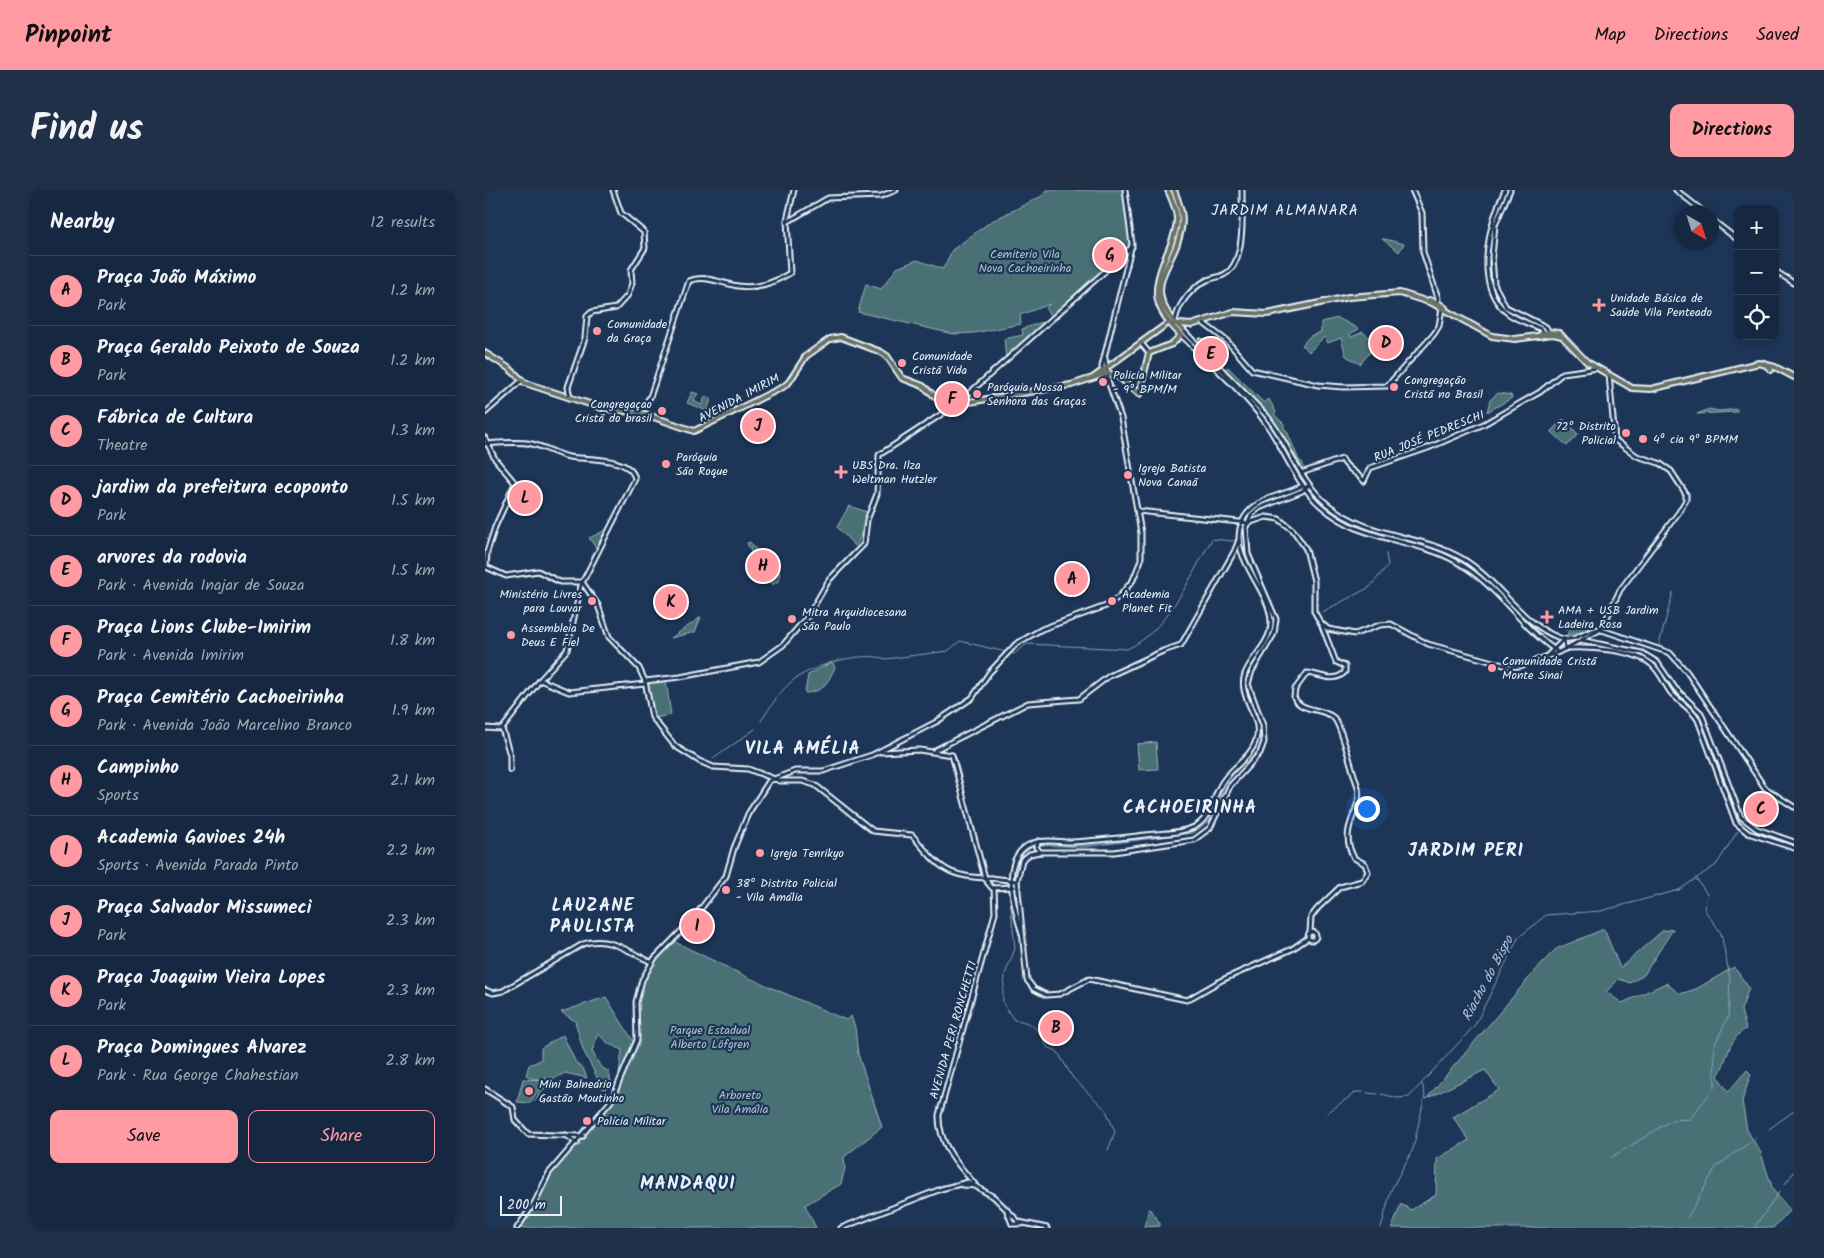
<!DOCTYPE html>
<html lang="en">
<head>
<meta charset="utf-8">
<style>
	body { margin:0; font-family:Kalam,sans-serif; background:#1f3048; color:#f1f3f6 }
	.controls { position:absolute; right:15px; top:15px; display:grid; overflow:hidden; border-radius:10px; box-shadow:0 2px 8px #0003 }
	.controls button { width:45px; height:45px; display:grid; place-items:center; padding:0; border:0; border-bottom:1px solid #35445a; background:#162841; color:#f1f3f6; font:25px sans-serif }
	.compass { position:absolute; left:1189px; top:15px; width:45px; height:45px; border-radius:50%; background:#162841; box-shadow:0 2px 8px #0003; rotate:141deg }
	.scale { position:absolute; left:15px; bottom:12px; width:62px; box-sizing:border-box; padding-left:5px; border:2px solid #e8f1f8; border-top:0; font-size:14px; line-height:18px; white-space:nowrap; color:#e8f1f8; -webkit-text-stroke:4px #1d3557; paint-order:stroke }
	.you { position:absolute; left:881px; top:618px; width:18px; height:18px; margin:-12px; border:4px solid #fff; border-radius:50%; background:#1a73e8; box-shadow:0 0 0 8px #1a73e833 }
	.badge { display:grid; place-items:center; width:32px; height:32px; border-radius:50%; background:#ff9aa2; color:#111; font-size:16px; font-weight:700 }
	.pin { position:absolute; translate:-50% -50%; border:2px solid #fff; box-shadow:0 1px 5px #0006 }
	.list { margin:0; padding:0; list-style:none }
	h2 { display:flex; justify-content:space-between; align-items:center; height:65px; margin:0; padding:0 20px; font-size:21px }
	h2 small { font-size:16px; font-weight:400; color:#9ea6b1 }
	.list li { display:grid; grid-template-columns:32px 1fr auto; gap:15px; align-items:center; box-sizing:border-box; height:70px; padding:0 20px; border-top:1px solid #35445a }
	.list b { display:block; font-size:19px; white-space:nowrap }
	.list p { margin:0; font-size:16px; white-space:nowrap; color:#9ea6b1 }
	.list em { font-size:16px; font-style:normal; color:#9ea6b1 }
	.actions { display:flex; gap:10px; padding:15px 20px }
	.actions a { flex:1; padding:11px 0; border:1px solid #ff9aa2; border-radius:10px; text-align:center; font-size:18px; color:#ff9aa2 }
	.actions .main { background:#ff9aa2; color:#111 }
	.icon { flex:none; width:28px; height:28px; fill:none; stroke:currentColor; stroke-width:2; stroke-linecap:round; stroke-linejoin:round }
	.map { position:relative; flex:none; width:1309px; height:1038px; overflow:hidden; border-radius:10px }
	header { display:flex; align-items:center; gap:30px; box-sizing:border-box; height:70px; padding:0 25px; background:#ff9aa2; color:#111 }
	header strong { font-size:24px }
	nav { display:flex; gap:28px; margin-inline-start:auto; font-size:18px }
	.intro { display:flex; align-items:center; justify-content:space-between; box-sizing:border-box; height:120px; padding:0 30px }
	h1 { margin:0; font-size:35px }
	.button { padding:12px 22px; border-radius:10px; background:#ff9aa2; color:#111; font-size:18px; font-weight:700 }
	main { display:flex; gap:30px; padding:0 30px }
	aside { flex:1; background:#162841; border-radius:10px; box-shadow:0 2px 8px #0003 }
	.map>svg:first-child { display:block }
</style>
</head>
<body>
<header>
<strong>Pinpoint</strong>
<nav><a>Map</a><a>Directions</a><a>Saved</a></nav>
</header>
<div class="intro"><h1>Find us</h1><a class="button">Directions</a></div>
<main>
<aside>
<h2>Nearby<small>12 results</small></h2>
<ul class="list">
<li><span class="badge">A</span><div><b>Praça João Máximo</b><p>Park</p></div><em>1.2 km</em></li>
<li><span class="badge">B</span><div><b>Praça Geraldo Peixoto de Souza</b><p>Park</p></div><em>1.2 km</em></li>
<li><span class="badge">C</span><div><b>Fábrica de Cultura</b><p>Theatre</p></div><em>1.3 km</em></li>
<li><span class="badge">D</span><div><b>jardim da prefeitura ecoponto</b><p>Park</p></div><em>1.5 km</em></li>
<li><span class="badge">E</span><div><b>arvores da rodovia</b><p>Park · Avenida Inajar de Souza</p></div><em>1.5 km</em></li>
<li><span class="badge">F</span><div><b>Praça Lions Clube-Imirim</b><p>Park · Avenida Imirim</p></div><em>1.8 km</em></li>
<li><span class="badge">G</span><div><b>Praça Cemitério Cachoeirinha</b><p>Park · Avenida João Marcelino Branco</p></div><em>1.9 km</em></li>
<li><span class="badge">H</span><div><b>Campinho</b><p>Sports</p></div><em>2.1 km</em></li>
<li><span class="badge">I</span><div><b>Academia Gavioes 24h</b><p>Sports · Avenida Parada Pinto</p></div><em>2.2 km</em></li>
<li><span class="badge">J</span><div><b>Praça Salvador Missumeci</b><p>Park</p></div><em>2.3 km</em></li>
<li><span class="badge">K</span><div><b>Praça Joaquim Vieira Lopes</b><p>Park</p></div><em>2.3 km</em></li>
<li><span class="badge">L</span><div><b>Praça Domingues Alvarez</b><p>Park · Rua George Chahestian</p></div><em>2.8 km</em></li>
</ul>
<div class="actions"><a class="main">Save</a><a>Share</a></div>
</aside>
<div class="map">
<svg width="1309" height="1038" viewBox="0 0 1309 1038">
	<rect width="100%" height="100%" fill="#1d3557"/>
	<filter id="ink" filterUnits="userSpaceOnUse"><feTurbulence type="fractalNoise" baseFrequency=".02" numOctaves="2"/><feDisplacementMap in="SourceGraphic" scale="10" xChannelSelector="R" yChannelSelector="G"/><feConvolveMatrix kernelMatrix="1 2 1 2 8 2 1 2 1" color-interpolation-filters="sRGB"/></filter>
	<g filter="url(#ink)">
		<g fill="#497175" stroke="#98b1b6">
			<path d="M562 0H638L645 55 568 127 560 119 565 114 535 125 536 134 489 143 468 144 373 122 381 94 396 99 412 78 432 70 458 79 467 60 505 32 557 6Z"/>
			<path d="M897 49H900L919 54 914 62Z"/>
			<path d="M853 128 874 139 865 144 866 147 878 142 892 154 875 174 861 166 856 148 843 153 839 147 824 162 817 155 825 146 836 142V132Z"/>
			<path d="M557 132 560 134 521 169 519 149 538 145 537 139Z"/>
			<path d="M743 177 779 213 784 209 791 222 789 224 799 234V238L802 241 814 270 818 273V281L816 282 796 244 783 224 739 180Z"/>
			<path d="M207 202 213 204 209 209 210 212 217 215 220 206 226 209 222 221 202 213Z"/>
			<path d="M1013 203 1026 205 1027 208 1002 222 1005 210Z"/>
			<path d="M1224 219 1234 221 1252 219V222L1212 224Z"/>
			<path d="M1078 229 1093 244 1082 256 1066 241Z"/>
			<path d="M364 316 382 322 374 351 370 356 352 337Z"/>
			<path d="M121 340 111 358 104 348Z"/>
			<path d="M265 352 279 370 293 369 295 390 287 395 276 383 262 353Z"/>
			<path d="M184 402 196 416 187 423 177 408Z"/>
			<path d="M216 427 210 442 186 448Z"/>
			<path d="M1086 433 1105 439 1082 445 1084 439 1080 440 1082 437 1085 438Z"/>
			<path d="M347 472 350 477C344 491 338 503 320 503L323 485Z"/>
			<path d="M181 490 186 525 170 528 163 495 164 492Z"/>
			<path d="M671 552 673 579 654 580 652 554Z"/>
			<path d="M1119 739 1135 778 1177 741 1188 739 1159 785 1145 793 1134 789 1121 802 1137 813 1181 793 1195 804 1211 799 1249 777 1264 798 1256 820 1261 839C1243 848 1243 870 1233 886L1243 902 1262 880 1266 884 1257 911 1262 940 1276 963 1288 1000 1305 1020 1288 1038H907L916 1014 926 1020 951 1005 952 969 984 950 968 927 1014 900 1000 880 941 909 1055 775 1071 759Z"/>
			<path d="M188 751 262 787 361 830 366 826 370 837 373 864 397 937 359 967 360 978 356 994 320 1015 331 1038H36L52 1013 64 980 99 948 131 903 151 855 152 808 155 795 167 772Z"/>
			<path d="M121 807 150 854 133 891 137 860 124 854 113 844 107 861 115 876 124 882 127 897 118 899 98 860 90 831 76 822Z"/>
			<path d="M78 845 91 873 98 878 102 888 80 883 66 890 49 912 62 889H48L41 885 44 875 56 870V858Z"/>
			<path d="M38 889 60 890 45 913 32 912Z"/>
			<path d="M664 1018 675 1033V1036L659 1037Z"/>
		</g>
		<path fill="#4a6c90" stroke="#89a1ba" d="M749 583 739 598 723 632 708 643 599 657 553 655 555 654C585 654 697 652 717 635 733 621 733 597 749 583Z"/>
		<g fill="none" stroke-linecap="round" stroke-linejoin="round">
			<g stroke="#89a1ba" stroke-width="1">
				<path d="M837 422 885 397 903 375 901 364"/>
				<path d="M1174 455 1188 402"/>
				<path d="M276 531C286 516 296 499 310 489 331 474 377 461 401 469L463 461 475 451 529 464 542 454 642 459C684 440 705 386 727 349L748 351 758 347"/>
				<path d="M228 569 270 539"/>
				<path d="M1260 639 1309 655"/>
				<path d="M529 681C532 669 539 660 551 656"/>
				<path d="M1211 688 1222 704"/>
				<path d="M520 784 530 759 524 699"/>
				<path d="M520 786C518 812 513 807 529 830 541 831 550 835 556 846"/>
				<path d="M558 849 562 857 572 861 588 888 621 920 630 942 623 960"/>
				<path d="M882 903 893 904"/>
				<path d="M896 904 913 908 924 907 990 835 1033 748 1061 725 1116 721 1194 700 1231 675 1253 641"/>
				<path d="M1219 911 1230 896 1229 856 1243 827 1245 788 1236 743 1219 719 1222 707"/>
				<path d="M842 923 871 902H878"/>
				<path d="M1284 939 1309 921"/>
				<path d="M1247 965 1271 948"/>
				<path d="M1127 967 1187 930 1205 929 1218 912"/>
				<path d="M1300 994 1309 982"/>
				<path d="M1203 1027 1231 977 1246 966"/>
				<path d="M896 1038 906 1000 928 959 940 905 937 894"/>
				<path d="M1269 1038 1295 1001"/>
			</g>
			<g stroke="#4a6c90" stroke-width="4">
				<path d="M945 359C989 372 1010 400 1042 431"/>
				<path d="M1101 453 1130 460"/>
				<path d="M1149 464C1174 472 1172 484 1187 501 1197 511 1208 516 1215 528L1256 636"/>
			</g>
			<defs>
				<g id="secondary">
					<path d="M927 0 937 23 938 62 953 108 952 115"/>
					<path d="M1020 0C1005 31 989 90 1018 119 1027 129 1044 133 1056 139L1060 143"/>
					<path d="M1025 0 1010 35 1007 67 1009 94 1021 117 1061 137 1064 142"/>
					<path d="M1191 0 1219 22"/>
					<path d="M1226 29 1253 50"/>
					<path d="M302 32 343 8 396 6 411 0"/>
					<path d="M1290 81 1309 93"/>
					<path d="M690 131C693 114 706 98 722 90 730 87 740 87 746 79 760 62 757 21 757 0"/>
					<path d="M717 132 742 151 767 180 833 195 858 197 902 196 949 144 954 136 957 118"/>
					<path d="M698 140 782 226C804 254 814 290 842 314 885 349 934 343 978 369 1013 390 1037 435 1075 448 1090 453 1100 441 1114 439L1185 463 1202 482 1280 598 1309 617"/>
					<path d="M696 145C724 173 757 200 780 232 800 260 810 293 836 316 877 353 928 347 972 372 1012 394 1035 437 1073 462"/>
					<path d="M656 153 664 163"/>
					<path d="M714 156 716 151"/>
					<path d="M624 194 618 185 617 176 647 54 640 0"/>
					<path d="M85 208 83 197 100 148 102 126 107 122 131 118 143 105 147 93 146 80 160 58 159 42 136 23 128 0"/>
					<path d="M0 223 36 191"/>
					<path d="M154 223 165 207 204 91C220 84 237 94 253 96 272 99 288 93 305 83L302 30 309 0"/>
					<path d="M0 248 10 269 30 293 10 337 2 362 1 377"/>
					<path d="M0 254C15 253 33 251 47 254 60 257 71 264 84 267 101 270 146 266 150 289L96 395 82 460 55 490 17 539"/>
					<path d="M816 283 857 269C862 280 872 282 879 291L885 278 943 258 999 234 1055 202 1078 183 1113 178"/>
					<path d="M653 321 754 332 763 333 781 327 794 329 808 340 821 359 829 391V421L835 432 843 439 870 444 895 435 906 434 943 454 1026 477 1035 476 1074 462 1113 441"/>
					<path d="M1 377 21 386 53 381 75 392H97"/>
					<path d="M97 392 113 415 124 447 154 478 160 491 167 527 190 556 214 571 228 577 263 579 295 591H317L330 595 388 641 427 645C455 678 462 688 507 688"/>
					<path d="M1116 440 1135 400 1194 322 1201 310V304L1186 281 1174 273 1152 266 1130 250 1124 185"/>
					<path d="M1079 449 1080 459"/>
					<path d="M1096 450 1157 463 1172 472 1190 498 1216 523 1256 627 1272 639 1309 652"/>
					<path d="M1084 458C1106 457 1149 460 1166 474 1176 482 1179 494 1186 503 1195 513 1206 518 1213 530L1251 633 1263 643 1309 658"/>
					<path d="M1062 466 1079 449"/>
					<path d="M55 490 84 502 160 494"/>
					<path d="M160 491 195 487 274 472 298 455 323 426 344 390 379 354 382 330 392 304 394 265 472 214 647 57"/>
					<path d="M0 538 17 539"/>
					<path d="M17 539 25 565V580"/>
					<path d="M450 560 543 513 594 509 624 486 678 461 696 455 749 362 754 350"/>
					<path d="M396 562 434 560 467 565 500 688 503 693"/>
					<path d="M554 651 551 657 555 662"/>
					<path d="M506 688 532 691"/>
					<path d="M503 693 507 698 529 697"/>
					<path d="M825 742 826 727 833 718 855 697 877 691 883 682 880 674 869 668C851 635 881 620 872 594 867 581 857 537 849 528 838 517 816 523 809 507L810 499 822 483C835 484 848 494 860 482V476L851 472 837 436"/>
					<circle cx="827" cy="746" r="4"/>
					<path d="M537 744C529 718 513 666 548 653 559 649 574 652 585 652 610 651 635 648 660 645 676 643 694 644 709 637 717 633 722 626 726 618 730 607 733 596 741 587 752 574 769 564 772 546 776 525 752 506 760 484 766 467 785 454 786 434 787 399 742 368 757 332 768 307 796 307 817 296"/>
					<path d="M823 748 807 759 737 790 702 810 604 789 575 804 561 805 549 799 542 790 532 691 537 670 545 664 554 662H629L709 650 725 638 745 596 775 563 779 552 778 535 763 494 767 481 789 444 791 429 763 364 761 337 767 324 774 318 817 301 824 295"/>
					<path d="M0 800 8 803 18 801 98 754C122 745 145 762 166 772"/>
					<path d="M0 899 28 917 30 930 43 944 98 946"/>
					<path d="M81 945 92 953"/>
					<path d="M489 993C472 974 453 953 454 925L510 723 509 698"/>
					<path d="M477 995 491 996"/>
					<path d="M522 1021 527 1034H537"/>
					<path d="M32 1038 50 1012 64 983 126 911 152 850 151 812 157 790 169 769 207 730 241 686 249 658 263 624 284 591 310 581H338L387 565 451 532 487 508 504 483 531 454 557 439 621 416 635 406 648 390 656 370V343L636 228 624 194 620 168"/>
					<path d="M356 1038 456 999 483 992 509 1007 534 1032 562 1038"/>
				</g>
				<g id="primary">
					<path d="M683 0C687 10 692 19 692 29 692 40 688 49 684 59 668 97 664 115 696 145"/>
					<path d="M689 0C693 10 697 20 697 30 695 77 648 94 698 140"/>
					<path d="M944 110 953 113 960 118"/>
					<path d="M683 133 706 135 748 122 782 124 864 107 915 103 947 113 1007 146 1030 149 1068 144 1077 146"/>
					<path d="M1056 144 1064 142 1074 143 1102 172 1147 198 1166 199 1274 173 1290 177 1309 187"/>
					<path d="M0 163 25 179 40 193 117 218 160 224 209 241 298 197 304 192 321 166 345 149 356 147 396 162 402 166 417 188 438 196 465 219"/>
					<path d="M1279 173 1286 180"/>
					<path d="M609 187 683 133"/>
					<path d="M654 204 664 163 687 154 696 145"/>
					<path d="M459 213 472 214 586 195 623 183 634 187 654 204"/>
				</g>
			</defs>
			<use href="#secondary" stroke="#e8f1f8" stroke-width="7"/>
			<use href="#primary" stroke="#e8f1f8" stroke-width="8"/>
			<use href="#secondary" stroke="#1d3557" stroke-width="3"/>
			<use href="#primary" stroke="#6a7266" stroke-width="4"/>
		</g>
	</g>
	<g fill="#ff9aa2" stroke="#1d3557" stroke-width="2">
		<path d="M1111.5 107.5h5v5h5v5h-5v5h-5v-5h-5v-5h5z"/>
		<circle cx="112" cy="141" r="5"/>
		<circle cx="417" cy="173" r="5"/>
		<circle cx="618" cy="192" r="5"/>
		<circle cx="909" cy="197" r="5"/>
		<circle cx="492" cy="204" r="5"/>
		<circle cx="177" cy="221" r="5"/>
		<circle cx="1141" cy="243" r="5"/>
		<circle cx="1158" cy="249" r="5"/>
		<circle cx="181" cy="274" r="5"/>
		<path d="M353.5 274.5h5v5h5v5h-5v5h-5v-5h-5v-5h5z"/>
		<circle cx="643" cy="285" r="5"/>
		<circle cx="107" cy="411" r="5"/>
		<circle cx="627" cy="411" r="5"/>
		<path d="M1059.5 419.5h5v5h5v5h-5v5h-5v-5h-5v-5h5z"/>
		<circle cx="307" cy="429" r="5"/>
		<circle cx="26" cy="445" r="5"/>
		<circle cx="1007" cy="478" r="5"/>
		<circle cx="275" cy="663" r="5"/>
		<circle cx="241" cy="700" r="5"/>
		<circle cx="44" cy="901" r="5"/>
		<circle cx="102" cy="931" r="5"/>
	</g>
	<g text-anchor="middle" stroke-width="4.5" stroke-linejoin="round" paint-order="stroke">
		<g font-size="12" fill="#b0c4ca" stroke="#1d3557">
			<text x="540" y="68">Cemiterio Vila<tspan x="540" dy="14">Nova Cachoeirinha</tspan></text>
			<text x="225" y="844">Parque Estadual<tspan x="225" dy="14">Alberto Löfgren</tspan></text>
			<text x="255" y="909">Arboreto<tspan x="255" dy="14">Vila Amália</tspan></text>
		</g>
		<g font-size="12" fill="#e8f1f8" stroke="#1d3557" text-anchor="start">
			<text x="1125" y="112">Unidade Básica de<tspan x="1125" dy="14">Saúde Vila Penteado</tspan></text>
			<text x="122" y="138">Comunidade<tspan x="122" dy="14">da Graça</tspan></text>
			<text x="427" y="170">Comunidade<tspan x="427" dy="14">Cristã Vida</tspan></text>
			<text x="628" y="189">Policia Militar<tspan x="628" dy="14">- 9º BPM/M</tspan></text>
			<text x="919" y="194">Congregação<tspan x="919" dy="14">Cristã no Brasil</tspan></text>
			<text x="502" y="201">Paróquia Nossa<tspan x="502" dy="14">Senhora das Graças</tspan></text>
			<text x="167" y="218" text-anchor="end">Congregaçao<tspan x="167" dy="14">Cristã do brasil</tspan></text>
			<text x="1131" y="240" text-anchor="end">72º Distrito<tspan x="1131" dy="14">Policial</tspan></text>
			<text x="1168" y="253">4ª cia 9º BPMM</text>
			<text x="191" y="271">Paróquia<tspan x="191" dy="14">São Roque</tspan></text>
			<text x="367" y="279">UBS Dra. Ilza<tspan x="367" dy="14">Weltman Hutzler</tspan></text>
			<text x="653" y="282">Igreja Batista<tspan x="653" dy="14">Nova Canaã</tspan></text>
			<text x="97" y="408" text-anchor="end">Ministério Livres<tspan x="97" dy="14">para Louvar</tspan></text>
			<text x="637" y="408">Academia<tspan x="637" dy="14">Planet Fit</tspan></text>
			<text x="1073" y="424">AMA + USB Jardim<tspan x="1073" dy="14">Ladeira Rosa</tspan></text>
			<text x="317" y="426">Mitra Arquidiocesana<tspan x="317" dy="14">São Paulo</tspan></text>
			<text x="36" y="442">Assembleia De<tspan x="36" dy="14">Deus E Fiel</tspan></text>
			<text x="1017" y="475">Comunidade Cristã<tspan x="1017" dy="14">Monte Sinai</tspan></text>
			<text x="285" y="667">Igreja Tenrikyo</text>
			<text x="251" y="697">38º Distrito Policial<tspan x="251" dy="14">- Vila Amália</tspan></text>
			<text x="54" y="898">Mini Balneário<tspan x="54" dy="14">Gastão Moutinho</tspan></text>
			<text x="112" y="935">Polícia Militar</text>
		</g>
		<g font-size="12" fill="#e8f1f8" stroke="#1d3557">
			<text transform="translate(254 208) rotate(-28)" y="4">AVENIDA IMIRIM</text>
			<text transform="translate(944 246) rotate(-22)" y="4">RUA JOSÉ PEDRESCHI</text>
			<text transform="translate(468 840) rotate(-74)" y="4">AVENIDA PERI RONCHETTI</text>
		</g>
		<g font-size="14" font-style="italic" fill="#b1c2d4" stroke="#1d3557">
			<text transform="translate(1002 788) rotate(-62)" y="5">Riacho do Bispo</text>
		</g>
		<g font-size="15" letter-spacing="1" fill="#e8f1f8" stroke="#1d3557">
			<text x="800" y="25">JARDIM ALMANARA</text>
		</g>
		<g font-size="18" font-weight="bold" letter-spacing="1" fill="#e8f1f8" stroke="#1d3557">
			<text x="318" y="564">VILA AMÉLIA</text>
			<text x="705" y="623">CACHOEIRINHA</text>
			<text x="981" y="666">JARDIM PERI</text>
			<text x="108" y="721">LAUZANE<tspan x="108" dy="21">PAULISTA</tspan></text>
			<text x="203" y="999">MANDAQUI</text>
		</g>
	</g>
</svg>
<div class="controls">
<button>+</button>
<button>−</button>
<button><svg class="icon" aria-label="locate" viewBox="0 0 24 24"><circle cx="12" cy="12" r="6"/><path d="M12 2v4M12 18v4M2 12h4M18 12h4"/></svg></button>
</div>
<svg class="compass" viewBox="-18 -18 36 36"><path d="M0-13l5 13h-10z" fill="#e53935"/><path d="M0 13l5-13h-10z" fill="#9ea6b1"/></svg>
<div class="scale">200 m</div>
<div class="you"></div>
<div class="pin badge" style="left:587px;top:389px">A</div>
<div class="pin badge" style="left:571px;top:838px">B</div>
<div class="pin badge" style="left:1276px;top:619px">C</div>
<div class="pin badge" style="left:901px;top:153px">D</div>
<div class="pin badge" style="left:726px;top:164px">E</div>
<div class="pin badge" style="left:467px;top:209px">F</div>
<div class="pin badge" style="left:625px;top:65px">G</div>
<div class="pin badge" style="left:278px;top:376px">H</div>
<div class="pin badge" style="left:212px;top:736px">I</div>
<div class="pin badge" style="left:273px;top:236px">J</div>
<div class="pin badge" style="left:186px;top:412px">K</div>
<div class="pin badge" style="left:40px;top:308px">L</div>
</div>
</main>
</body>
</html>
